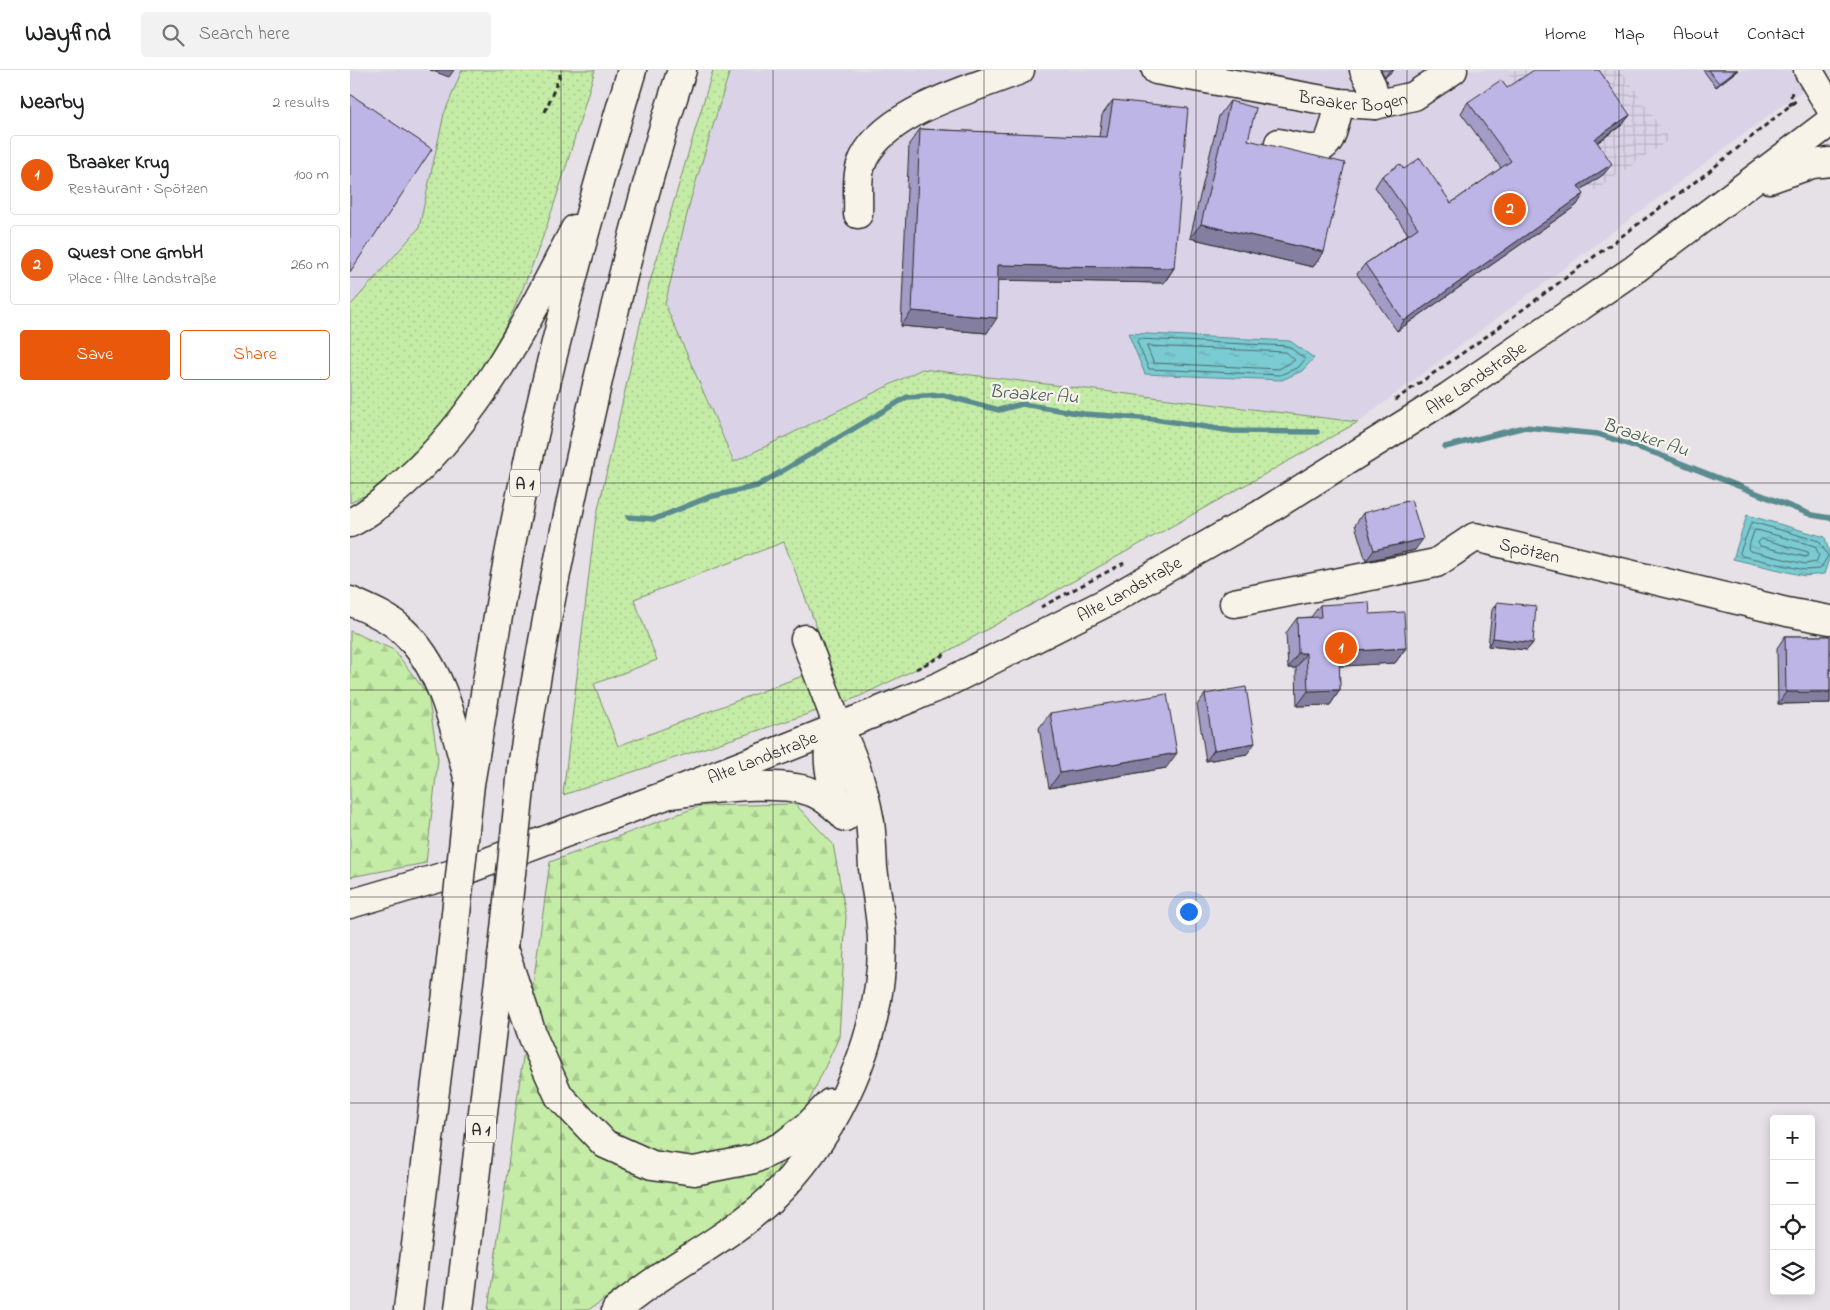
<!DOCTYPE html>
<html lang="en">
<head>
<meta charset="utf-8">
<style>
	body { margin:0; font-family:"Indie Flower",sans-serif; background:#f2f2f2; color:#202124 }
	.controls { position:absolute; right:15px; bottom:15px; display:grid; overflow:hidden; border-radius:5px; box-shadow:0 2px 12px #0003 }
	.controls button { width:45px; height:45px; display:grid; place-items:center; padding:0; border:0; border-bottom:1px solid #e0e0e0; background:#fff; color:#202124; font:25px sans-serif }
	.you { position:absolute; left:838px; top:841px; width:18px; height:18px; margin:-12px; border:4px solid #fff; border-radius:50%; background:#1a73e8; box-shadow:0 0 0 8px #1a73e833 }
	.badge { display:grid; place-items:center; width:32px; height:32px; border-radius:50%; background:#ea580c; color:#fff; font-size:16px; font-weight:700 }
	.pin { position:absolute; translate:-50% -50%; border:2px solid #fff; box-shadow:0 1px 5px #0006 }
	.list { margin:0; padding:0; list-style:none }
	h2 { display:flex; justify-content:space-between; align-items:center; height:65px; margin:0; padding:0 20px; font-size:21px }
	h2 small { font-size:16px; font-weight:400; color:#757577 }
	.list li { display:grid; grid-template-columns:32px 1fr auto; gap:15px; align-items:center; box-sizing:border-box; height:80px; margin:0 10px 10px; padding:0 10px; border:1px solid #e0e0e0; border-radius:5px }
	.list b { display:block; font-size:19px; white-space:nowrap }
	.list p { margin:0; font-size:16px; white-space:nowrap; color:#757577 }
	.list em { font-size:16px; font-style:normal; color:#757577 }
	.actions { display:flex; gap:10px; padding:15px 20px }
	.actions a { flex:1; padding:11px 0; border:1px solid #ea580c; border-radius:5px; text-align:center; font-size:18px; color:#ea580c }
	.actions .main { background:#ea580c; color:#fff }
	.icon { flex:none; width:28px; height:28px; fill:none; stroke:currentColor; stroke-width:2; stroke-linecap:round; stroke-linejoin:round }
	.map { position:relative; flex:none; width:1480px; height:1240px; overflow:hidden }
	header { display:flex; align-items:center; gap:30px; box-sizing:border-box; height:70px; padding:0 25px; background:#fff; border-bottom:1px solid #e0e0e0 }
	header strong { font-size:24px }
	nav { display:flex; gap:28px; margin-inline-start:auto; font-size:18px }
	.search { width:350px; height:45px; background:#f2f2f2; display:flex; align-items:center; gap:12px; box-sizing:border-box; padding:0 18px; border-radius:5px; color:#757577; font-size:19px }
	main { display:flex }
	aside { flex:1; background:#fff }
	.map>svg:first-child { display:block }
</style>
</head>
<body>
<header>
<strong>Wayfind</strong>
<div class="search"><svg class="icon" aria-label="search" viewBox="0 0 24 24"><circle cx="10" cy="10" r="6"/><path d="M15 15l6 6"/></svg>Search here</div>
<nav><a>Home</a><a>Map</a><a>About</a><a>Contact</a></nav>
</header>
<main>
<aside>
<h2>Nearby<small>2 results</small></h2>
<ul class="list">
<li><span class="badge">1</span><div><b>Braaker Krug</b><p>Restaurant · Spötzen</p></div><em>100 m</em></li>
<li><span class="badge">2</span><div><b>Quest One GmbH</b><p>Place · Alte Landstraße</p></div><em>260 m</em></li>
</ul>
<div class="actions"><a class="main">Save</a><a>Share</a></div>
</aside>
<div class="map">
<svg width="1480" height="1240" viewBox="0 0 1480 1240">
	<defs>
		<pattern id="industrial-grid" width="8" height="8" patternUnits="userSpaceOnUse" patternTransform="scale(1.25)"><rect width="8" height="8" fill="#dad3e7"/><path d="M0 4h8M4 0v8" fill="none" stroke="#bbb5c6"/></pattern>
		<pattern id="grass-dots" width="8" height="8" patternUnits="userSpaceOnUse" patternTransform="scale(1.25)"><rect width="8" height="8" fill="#c5eca7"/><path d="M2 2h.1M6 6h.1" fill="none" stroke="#a9cb90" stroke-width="1.8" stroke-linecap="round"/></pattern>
		<pattern id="forest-firs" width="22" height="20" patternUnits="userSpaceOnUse" patternTransform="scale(1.25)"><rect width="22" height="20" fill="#c5eca7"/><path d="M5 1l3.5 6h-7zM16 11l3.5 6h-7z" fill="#a9cb90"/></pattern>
		<pattern id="water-ripples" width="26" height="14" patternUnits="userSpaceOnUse" patternTransform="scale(1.25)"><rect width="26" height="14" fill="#7acbd2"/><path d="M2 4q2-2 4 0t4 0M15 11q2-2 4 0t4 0" fill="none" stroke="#6aaeb4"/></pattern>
	</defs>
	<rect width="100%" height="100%" fill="#e6e0e7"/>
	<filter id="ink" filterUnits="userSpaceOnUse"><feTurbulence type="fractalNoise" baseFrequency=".02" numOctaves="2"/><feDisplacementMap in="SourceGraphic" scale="10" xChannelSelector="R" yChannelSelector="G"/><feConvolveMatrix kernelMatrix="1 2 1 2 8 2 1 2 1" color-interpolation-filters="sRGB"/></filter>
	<g filter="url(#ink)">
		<g fill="#dad3e7">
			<path d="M0 0H112L94 44 69 158 0 236Z"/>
			<path d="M380 0H1480L1008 352 572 299 384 392 315 234 341 128Z"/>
		</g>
		<path fill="url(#industrial-grid)" d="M1155 0H1271L1319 70 1241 123Z"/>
		<g fill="url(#grass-dots)" stroke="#788c69" fill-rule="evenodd">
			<path d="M112 0H245C200 148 161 313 33 414 23 422 11 427 0 433V236L69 158 94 44Z"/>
			<path d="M363 0H380L341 128 315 234 384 392 572 299 1008 352 568 598 506 628 213 725 245 453 299 215ZM434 472 481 595 268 676 244 614 307 590 284 529Z"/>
		</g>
		<g fill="url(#forest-firs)" stroke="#788c69">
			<path d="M0 561 44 580 78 625 88 689 76 793 0 807Z"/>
			<path d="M445 734 483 774 496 846 489 967 422 1111 321 1186 238 1240H138L200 792 350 736Z"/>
		</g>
		<g fill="url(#water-ripples)" stroke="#5a8b8f">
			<path d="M778 263 940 271 964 288 952 301 932 310 795 304Z"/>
			<path d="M1397 445 1475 467 1480 486 1474 504 1455 506 1383 489Z"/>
		</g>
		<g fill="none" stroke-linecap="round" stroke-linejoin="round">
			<g stroke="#4b6b6e" stroke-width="1">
				<path d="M789 269 938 276 955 289 949 297 930 305 799 299 787 272Z"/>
				<path d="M797 276 936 282 945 290 929 299 804 293Z"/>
				<path d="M1402 452 1469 471 1478 486 1470 499 1455 500 1392 486 1390 483Z"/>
				<path d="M1407 460 1465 476 1469 485 1466 492 1455 494 1400 481 1398 479 1404 461Z"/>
				<path d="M1412 469 1458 482 1459 485 1455 487 1410 476 1408 473Z"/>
			</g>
			<g stroke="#5a8b8f" stroke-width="5.5">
				<path d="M1095 377 1175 357 1248 364 1310 385 1462 445 1480 448"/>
				<path d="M278 447 305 449 359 427 407 416 557 327 593 325 649 340 672 334 734 344 804 349 882 361 967 362"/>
			</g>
			<defs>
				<g id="minor">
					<path id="s1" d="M806 0 990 33 1025 35 1064 26 1103 0"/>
					<path d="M1014 0 1022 16 1025 35"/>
					<path d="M1458 0 1480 37"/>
					<path d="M929 73C979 85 978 82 990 33"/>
					<path d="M508 144C509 130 506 109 511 95 529 42 623 19 670 0"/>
					<path id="s2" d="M884 533 1086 493 1125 467 1437 542 1480 550"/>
					<path d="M455 569 488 656"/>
				</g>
				<g id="major">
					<path d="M1419 109 1462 94 1480 92"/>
					<path id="s3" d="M0 834 116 800 319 724 527 642 590 616 757 532 908 446 1098 327 1285 199 1480 52"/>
				</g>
				<g id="highway">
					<path d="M0 453C20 443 38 427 55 412 132 343 178 250 225 159"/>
					<path d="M0 531C18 539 39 547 53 561 93 598 104 657 118 707"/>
					<path d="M488 656C486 662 481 668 480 674 475 693 485 730 495 747"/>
					<path d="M173 691C190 576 213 464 239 350 265 233 294 114 332 0"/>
					<path d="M120 714C133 639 144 565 158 490 189 325 233 161 282 0"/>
					<path d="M319 724C356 720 430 708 464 723 474 727 484 736 492 743"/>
					<path d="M153 878 184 970 209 1026 255 1074 302 1095 344 1101 404 1089 432 1076 458 1056 480 1033"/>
					<path d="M58 1240 100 899"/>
					<path d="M109 1240 152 885"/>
					<path d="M266 1240C284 1226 302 1212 321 1200 364 1172 408 1147 441 1108 497 1044 533 955 532 869 531 845 526 822 523 798 522 783 522 767 520 752 514 718 504 687 488 656"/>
				</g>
			</defs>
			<use href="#minor" stroke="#2b2b2b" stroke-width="31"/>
			<use href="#major" stroke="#2b2b2b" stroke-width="31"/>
			<use href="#highway" stroke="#2b2b2b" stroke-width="31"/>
			<g stroke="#2b2b2b" stroke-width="3" stroke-dasharray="5 4" stroke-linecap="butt">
				<path d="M1440 36 1442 20"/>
				<path d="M195 42 212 0"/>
				<path d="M1045 330 1137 266 1357 103 1448 29"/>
				<path d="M691 537 774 493"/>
				<path d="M566 599 596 584"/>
			</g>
			<use href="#minor" stroke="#f7f3e8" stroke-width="28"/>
			<use href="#major" stroke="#f7f3e8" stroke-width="28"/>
			<use href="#highway" stroke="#f7f3e8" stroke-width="28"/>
			<defs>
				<g id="highway-bridge">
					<path d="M153 878 173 691"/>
					<path d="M100 899 120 714"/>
				</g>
			</defs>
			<use href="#highway-bridge" stroke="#2b2b2b" stroke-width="31" stroke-linecap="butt"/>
			<use href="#highway-bridge" stroke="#f7f3e8" stroke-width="28"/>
		</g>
		<g fill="#a39cc6" stroke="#2b2b2b">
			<path d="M1031 0H1044L1035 7Z"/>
			<path d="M1353 0H1388L1366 17Z"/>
			<path d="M1157 18 1280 45 1272 55 1247 73 1254 104 1231 120 1227 135 1047 261 1007 204 1015 194 1058 164 1025 117 1032 106 1054 99 1101 133 1151 98 1111 43 1118 32Z"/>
			<path d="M763 30 824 198 814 213 648 210 637 263 551 256 559 74 570 59 749 67 752 45Z"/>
			<path d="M880 31 898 70 974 182 963 197 840 168 869 46Z"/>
			<path d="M1013 443 1065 480 1016 491 1005 455Z"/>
			<path d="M1147 532 1183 573 1177 580 1138 576 1142 540Z"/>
			<path d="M970 535 1020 544 1056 578 1045 593 989 596 990 620 980 635 947 636 946 598H938L936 563 947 548 961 547Z"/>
			<path d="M1435 566H1480V633L1428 634 1427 578Z"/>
			<path d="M855 624 897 684 856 691 847 635Z"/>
			<path d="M700 643 816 698 699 718 689 658Z"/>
		</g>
		<g fill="#847fa1" stroke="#2b2b2b">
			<path d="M80 0H104L99 7Z"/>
			<path d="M1040 0H1044L1035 7Z"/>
			<path d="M1386 0H1388L1366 17 1369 13Z"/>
			<path d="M1280 45 1272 55 1237 79 1245 69Z"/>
			<path d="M1262 94 1254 104 1221 127 1228 116Z"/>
			<path d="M1234 124 1227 135 1047 261 1054 251Z"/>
			<path d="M851 154 974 182 963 197 840 168Z"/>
			<path d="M648 195 824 198 814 213 638 210Z"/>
			<path d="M562 241 647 248 637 263 551 256Z"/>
			<path d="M1073 469 1065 480 1016 491 1024 480Z"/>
			<path d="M1143 568 1183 573 1177 580 1138 576Z"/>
			<path d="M1056 578 1045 593 978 597 989 582Z"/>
			<path d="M948 583H956L946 598H938Z"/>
			<path d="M990 620 980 635 947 636 958 621Z"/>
			<path d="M1436 622H1480V633L1428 634Z"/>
			<path d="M905 673 897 684 856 691 864 680Z"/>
			<path d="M827 683 816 698 699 718 710 703Z"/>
		</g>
		<g fill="#bdb5e6" stroke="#2b2b2b">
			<path d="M1184 0H1249L1280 45 1245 69 1262 94 1228 116 1234 124 1054 251 1015 194 1068 158 1032 106 1050 94 1054 99 1070 88 1101 133 1161 91 1118 32 1151 10 1157 18Z"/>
			<path d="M1358 0H1386L1369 13Z"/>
			<path d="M0 24 82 79 0 202Z"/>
			<path d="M763 30 838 38 824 198 648 195 647 248 562 241 570 59 757 67Z"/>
			<path d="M880 31 906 38 898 70 995 93 974 182 851 154Z"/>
			<path d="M1061 430 1073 469 1024 480 1013 443Z"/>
			<path d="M1019 532 1020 544 1054 542 1056 578 989 582 990 620 958 621 956 583H948L947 548 971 547 970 535Z"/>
			<path d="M1147 532 1186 536 1183 573 1143 568Z"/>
			<path d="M1435 566H1480V622H1436Z"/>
			<path d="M896 617 905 673 864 680 855 624Z"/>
			<path d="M817 624 827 683 710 703 700 643Z"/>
		</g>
	</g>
	<path fill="none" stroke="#2b2b2b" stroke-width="1" stroke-opacity="0.55" d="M211 0V1240M423 0V1240M634 0V1240M846 0V1240M1057 0V1240M1269 0V1240M0 207H1480M0 413H1480M0 620H1480M0 827H1480M0 1033H1480"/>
	<g text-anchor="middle" stroke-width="4.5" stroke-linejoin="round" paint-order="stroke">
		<g fill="#f7f3e8" stroke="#686764" stroke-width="1">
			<rect x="160" y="399.5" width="30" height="27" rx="4"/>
			<rect x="116" y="1045.5" width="30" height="27" rx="4"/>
		</g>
		<g font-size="16" font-weight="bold" fill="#2b2b2b">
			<text x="175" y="419">A 1</text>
			<text x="131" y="1065">A 1</text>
		</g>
		<g font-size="18" fill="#2b2b2b" stroke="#f7f3e8">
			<text dy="6" stroke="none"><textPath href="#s1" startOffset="200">Braaker Bogen</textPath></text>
			<text dy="6" stroke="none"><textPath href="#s3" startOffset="1248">Alte Landstraße</textPath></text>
			<text dy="6" stroke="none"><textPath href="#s2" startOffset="309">Spötzen</textPath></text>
			<text dy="6" stroke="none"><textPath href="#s3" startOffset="842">Alte Landstraße</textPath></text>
			<text dy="6" stroke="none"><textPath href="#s3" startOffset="438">Alte Landstraße</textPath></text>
		</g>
		<g font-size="19" font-style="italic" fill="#435b5d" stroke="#f7f3e8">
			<text transform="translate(684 323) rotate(4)" y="7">Braaker Au</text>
			<text transform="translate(1296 366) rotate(18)" y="7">Braaker Au</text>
		</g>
	</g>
</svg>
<div class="controls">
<button>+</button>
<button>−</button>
<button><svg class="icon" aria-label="locate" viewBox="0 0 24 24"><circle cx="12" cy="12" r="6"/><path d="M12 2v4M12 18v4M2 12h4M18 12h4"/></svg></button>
<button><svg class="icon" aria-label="layers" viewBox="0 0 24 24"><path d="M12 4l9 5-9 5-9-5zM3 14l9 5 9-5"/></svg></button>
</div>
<div class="you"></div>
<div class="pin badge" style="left:991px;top:578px">1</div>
<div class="pin badge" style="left:1160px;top:139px">2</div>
</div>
</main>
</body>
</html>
